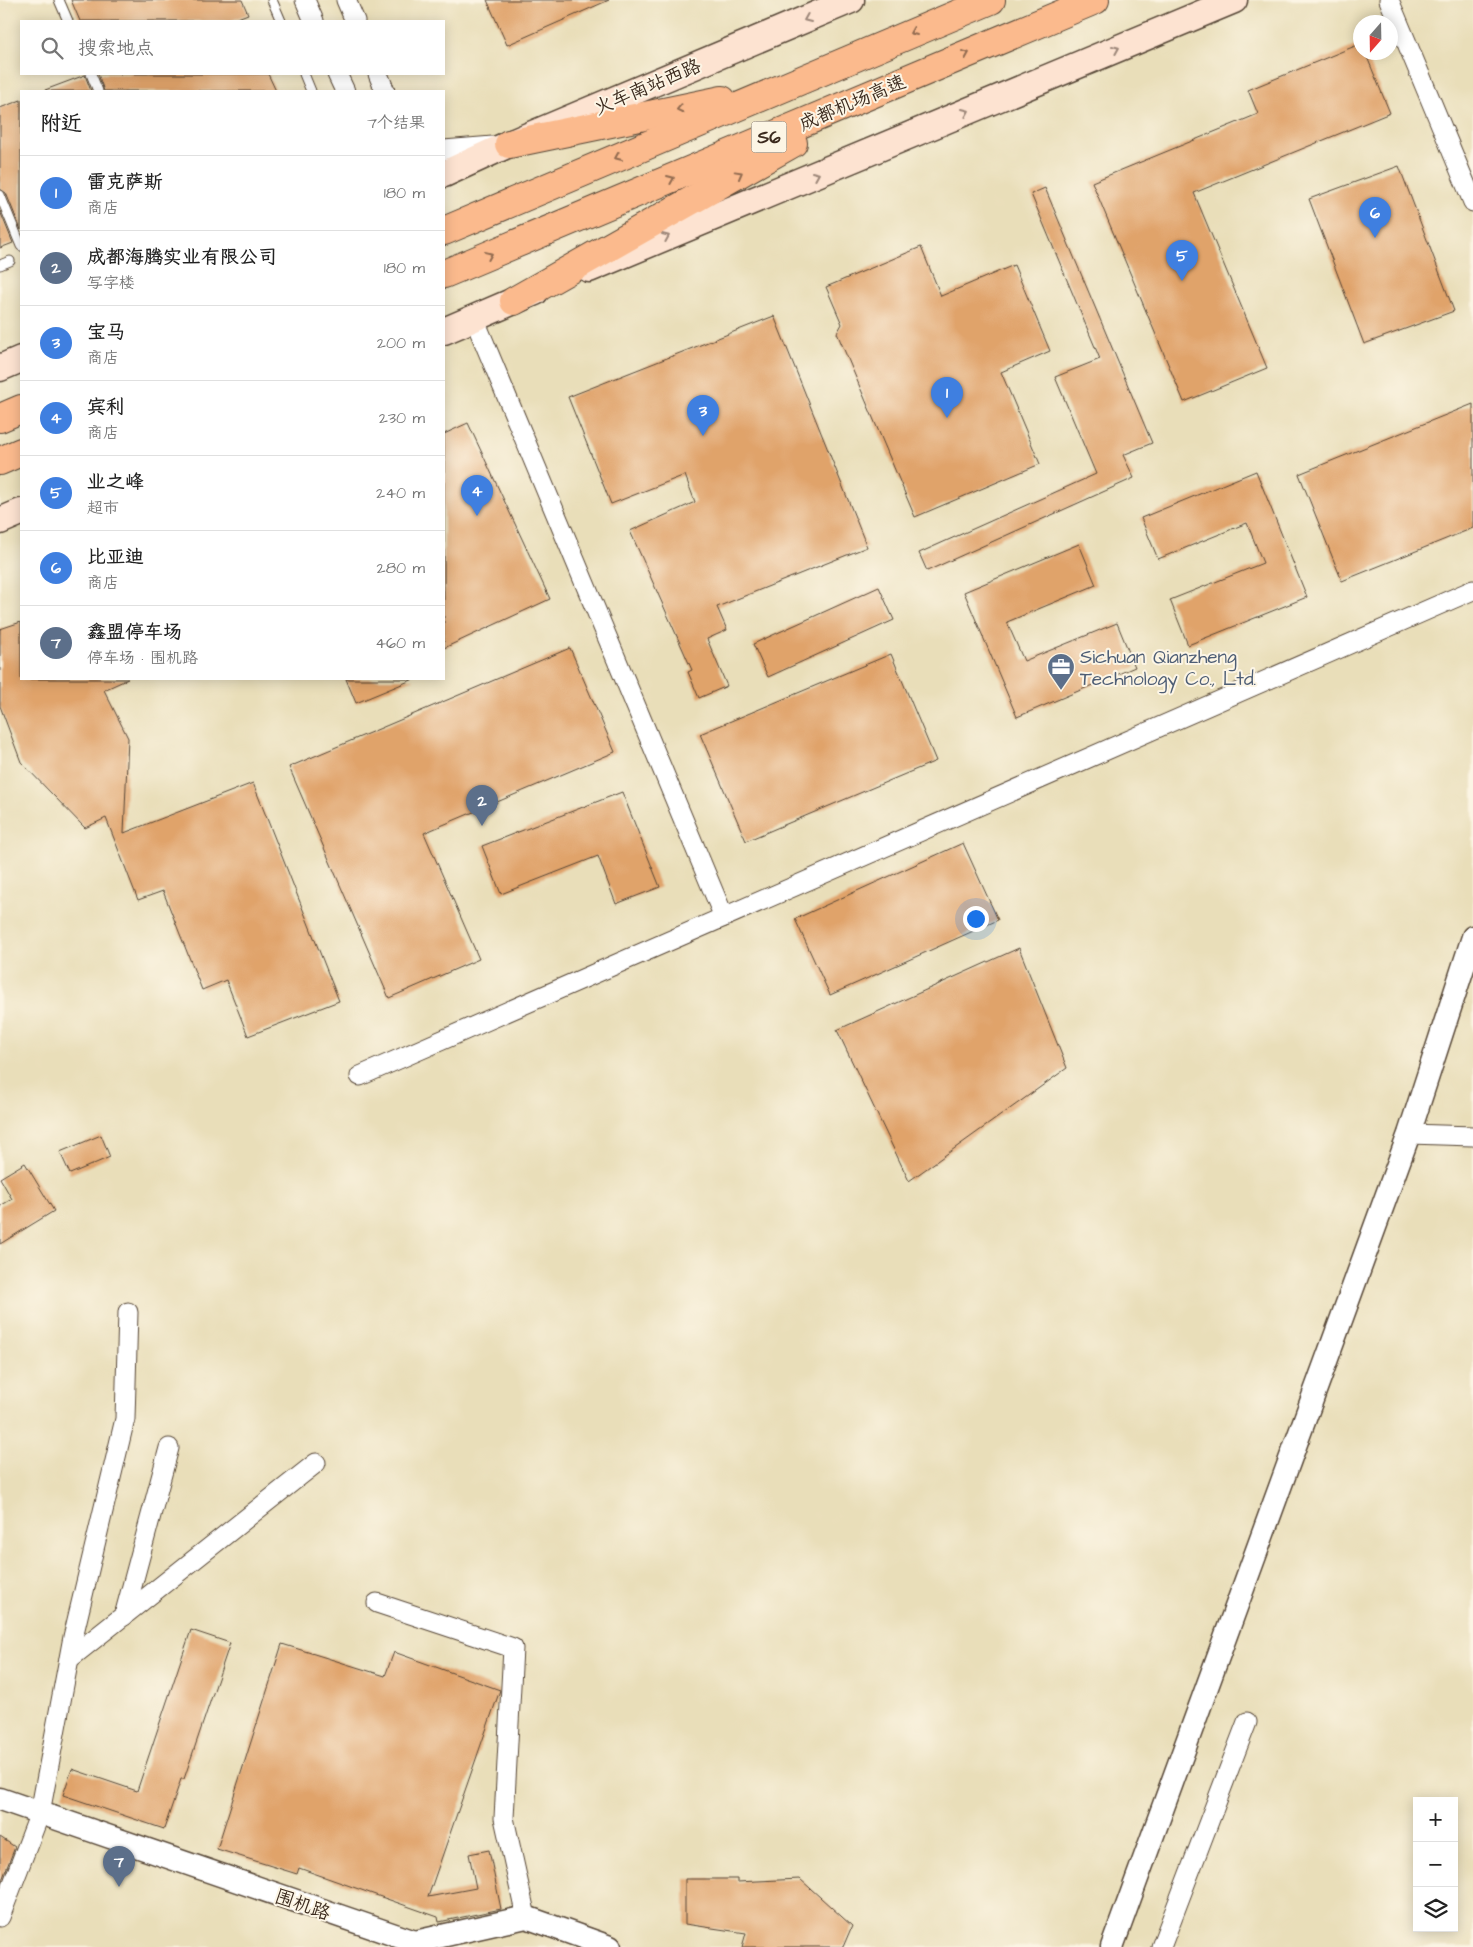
<!DOCTYPE html>
<html lang="zh">
<head>
<meta charset="utf-8">
<style>
	body { margin:0; font-family:"Architects Daughter","LXGW WenKai TC",sans-serif; background:#f6f6f6; color:#222 }
	.controls { position:absolute; right:15px; bottom:15px; display:grid; overflow:hidden; border-radius:0px; box-shadow:0 2px 12px #0003 }
	.controls button { width:45px; height:45px; display:grid; place-items:center; padding:0; border:0; border-bottom:1px solid #e0e0e0; background:#fff; color:#222; font:25px sans-serif }
	.compass { position:absolute; left:1353px; top:15px; width:45px; height:45px; border-radius:50%; background:#fff; box-shadow:0 2px 12px #0003; rotate:200deg }
	.you { position:absolute; left:975px; top:918px; width:18px; height:18px; margin:-12px; border:4px solid #fff; border-radius:50%; background:#1a73e8; box-shadow:0 0 0 8px #1a73e833 }
	.badge { display:grid; place-items:center; width:32px; height:32px; border-radius:50%; background:#db2777; color:#fff; font-size:16px; font-weight:700 }
	.pin { position:absolute; translate:-50% -41px; filter:drop-shadow(0 1px 2px #0008) }
	.pin::after { content:''; position:absolute; top:26px; width:18px; height:15px; background:inherit; clip-path:polygon(0 0,100% 0,50% 100%) }
	.list { margin:0; padding:0; list-style:none }
	h2 { display:flex; justify-content:space-between; align-items:center; height:65px; margin:0; padding:0 20px; font-size:21px }
	h2 small { font-size:16px; font-weight:400; color:#767676 }
	.list li { display:grid; grid-template-columns:32px 1fr auto; gap:15px; align-items:center; box-sizing:border-box; height:75px; padding:0 20px; border-top:1px solid #e0e0e0 }
	.list b { display:block; font-size:19px; white-space:nowrap }
	.list p { margin:0; font-size:16px; white-space:nowrap; color:#767676 }
	.list em { font-size:16px; font-style:normal; color:#767676 }
	.icon { flex:none; width:28px; height:28px; fill:none; stroke:currentColor; stroke-width:2; stroke-linecap:round; stroke-linejoin:round }
	.map { position:relative; flex:none; width:1473px; height:1947px; overflow:hidden }
	.search { position:absolute; background:#fff; box-shadow:0 2px 12px #0003; left:20px; top:20px; width:425px; height:55px; display:flex; align-items:center; gap:12px; box-sizing:border-box; padding:0 18px; border-radius:0px; color:#767676; font-size:19px }
	.panel { position:absolute; background:#fff; box-shadow:0 2px 12px #0003; left:20px; top:90px; width:425px; height:590px; border-radius:0px }
	.map>svg:first-child { display:block }
</style>
</head>
<body>
<div class="map">
<svg width="1473" height="1947" viewBox="0 0 1473 1947">
	<rect width="100%" height="100%" fill="#fcf5e5"/>
	<filter id="ink" filterUnits="userSpaceOnUse"><feTurbulence type="fractalNoise" baseFrequency=".02" numOctaves="2"/><feDisplacementMap in="SourceGraphic" scale="10" xChannelSelector="R" yChannelSelector="G"/><feConvolveMatrix kernelMatrix="1 2 1 2 8 2 1 2 1" color-interpolation-filters="sRGB"/></filter>
	<filter id="wash" filterUnits="userSpaceOnUse"><feTurbulence type="fractalNoise" baseFrequency=".0096" numOctaves="4" result="noise"/><feDisplacementMap in="SourceGraphic" scale="20" xChannelSelector="R" yChannelSelector="G"/><feGaussianBlur stdDeviation="1.12" result="paint"/><feColorMatrix in="noise" values="0 0 0 0 0 0 0 0 0 0 0 0 0 0 0 0 0 1.4 0 .05"/><feComposite in="paint" operator="in"/></filter>
	<g filter="url(#wash)">
		<rect width="100%" height="100%" fill="#e9deb9"/>
		<g id="blocks">
			<g fill="#e0a36b">
				<path d="M71 0H242L248 14 230 21H80Z"/>
				<path d="M487 0H609L507 45Z"/>
				<path d="M1360 44V52H1365L1390 113 1194 193 1267 368 1184 402 1092 182 1258 114 1248 90Z"/>
				<path d="M98 74H268L276 91H104Z"/>
				<path d="M85 75 91 91H45V90Z"/>
				<path d="M21 100V230L6 193 0 189V108Z"/>
				<path d="M1399 166 1454 311 1364 344 1309 199Z"/>
				<path d="M1045 188 1152 443 1123 455 1134 478 927 571 919 553 1096 474 1055 377 1100 359 1031 194Z"/>
				<path d="M0 211 13 243 0 248Z"/>
				<path d="M921 247 941 296 1014 265 1050 351 1001 372 1040 464 915 517 837 333 842 324 826 287Z"/>
				<path d="M774 316 867 547 717 607 727 630 707 639 727 686 699 698 688 672 692 670 630 531 695 502 685 475 611 504 568 397Z"/>
				<path d="M1473 404V528L1342 581 1299 474Z"/>
				<path d="M468 423 550 599 444 648V434Z"/>
				<path d="M1256 471 1307 597 1188 645 1170 600 1263 563 1247 523 1158 559 1141 518Z"/>
				<path d="M1079 544 1096 585 1007 622 1024 661 1117 623 1135 667 1017 717 964 592Z"/>
				<path d="M879 587 894 620 768 677 753 644Z"/>
				<path d="M21 622V679H128L104 690 128 738 124 833 253 783 339 1001 248 1036 226 980 202 990 163 891 138 900 106 818 85 828 21 762 0 706V629Z"/>
				<path d="M570 648 615 752 424 833 479 959 389 998 289 767Z"/>
				<path d="M891 654 936 761 746 841 700 734Z"/>
				<path d="M346 679H414L356 703Z"/>
				<path d="M622 792 660 887 616 904 598 856 501 894 482 846Z"/>
				<path d="M963 843 998 920 830 995 795 919Z"/>
				<path d="M1019 948 1067 1068 909 1181 837 1030Z"/>
				<path d="M101 1135 110 1157 70 1174 60 1152Z"/>
				<path d="M25 1163 54 1211 0 1244V1206L12 1199 0 1178Z"/>
				<path d="M191 1630 230 1643 184 1779H181L164 1829 63 1795 72 1769 137 1791Z"/>
				<path d="M282 1644 385 1676 394 1652 500 1690 428 1897 476 1888 469 1854 489 1850 501 1909 439 1922 438 1917 299 1868 297 1874 217 1849Z"/>
				<path d="M0 1837 15 1847 0 1885Z"/>
				<path d="M685 1879H737V1882L800 1879 852 1926 843 1947H742L746 1933 685 1924Z"/>
			</g>
		</g>
	</g>
	<g filter="url(#ink)">
		<use href="#blocks" fill-opacity="0" stroke="#554535" stroke-width="1"/>
		<g fill="none" stroke-linecap="round" stroke-linejoin="round">
			<defs>
				<g id="service">
					<path d="M59 0 68 21"/>
					<path d="M272 0 281 21"/>
					<path d="M91 74 98 91"/>
					<path d="M304 74 311 91"/>
					<path d="M0 195 21 246"/>
					<path d="M0 265 10 261"/>
				</g>
				<g id="minor">
					<path d="M305 0 314 21"/>
					<path d="M346 0 355 21"/>
					<path d="M1389 0 1473 202"/>
					<path d="M337 74 345 91"/>
					<path d="M378 74 385 91"/>
					<path d="M444 150 493 146"/>
					<path d="M474 318 724 917"/>
					<path d="M360 1076 1473 590"/>
					<path d="M1409 1134 1473 1136"/>
					<path d="M377 1603 513 1648 504 1818 526 1917"/>
					<path d="M124 1616 169 1448"/>
					<path d="M69 1659 316 1463"/>
					<path d="M0 1917 40 1813 73 1637 125 1419 128 1312"/>
					<path d="M1161 1947 1247 1722"/>
				</g>
				<g id="tertiary">
					<path d="M0 1799 415 1942 526 1917 610 1947"/>
					<path d="M1112 1947 1409 1134 1473 937"/>
				</g>
				<g id="secondary">
					<path d="M444 174 509 144 851 0"/>
					<path d="M589 269 1234 0"/>
					<path d="M444 331 535 292"/>
					<path d="M0 368 21 359"/>
					<path d="M0 521 21 512"/>
				</g>
				<g id="motorway">
					<path d="M509 144 722 100"/>
					<path d="M444 231 991 0"/>
					<path d="M444 274 1095 0"/>
					<path d="M514 301 793 143"/>
					<path d="M0 418 21 409"/>
					<path d="M0 461 21 452"/>
				</g>
			</defs>
			<use href="#service" stroke="#554535" stroke-width="11"/>
			<use href="#minor" stroke="#554535" stroke-width="21"/>
			<use href="#tertiary" stroke="#554535" stroke-width="25"/>
			<use href="#secondary" stroke="#554535" stroke-width="29"/>
			<use href="#motorway" stroke="#554535" stroke-width="30"/>
			<use href="#service" stroke="#fff" stroke-width="9"/>
			<use href="#minor" stroke="#fff" stroke-width="19"/>
			<use href="#tertiary" stroke="#fff" stroke-width="22"/>
			<use href="#secondary" stroke="#fde3d1" stroke-width="26"/>
			<use href="#motorway" stroke="#fbba8d" stroke-width="28"/>
		</g>
		<defs><path id="oneway-chevron" d="M-2-3.5L2.5 0L-2 3.5" fill="none" stroke-width="1.6" stroke-linecap="round" stroke-linejoin="round" transform="scale(1.25)"/></defs>
		<g stroke="#9c8678">
			<use href="#oneway-chevron" transform="translate(807 19) rotate(157)"/>
			<use href="#oneway-chevron" transform="translate(1116 49) rotate(-23)"/>
			<use href="#oneway-chevron" transform="translate(966 112) rotate(-23)"/>
			<use href="#oneway-chevron" transform="translate(816 175) rotate(-23)"/>
			<use href="#oneway-chevron" transform="translate(666 237) rotate(-23)"/>
		</g>
		<g stroke="#916b50">
			<use href="#oneway-chevron" transform="translate(913 32) rotate(157)"/>
			<use href="#oneway-chevron" transform="translate(966 54) rotate(-23)"/>
			<use href="#oneway-chevron" transform="translate(680 109) rotate(168)"/>
			<use href="#oneway-chevron" transform="translate(618 157) rotate(157)"/>
			<use href="#oneway-chevron" transform="translate(739 174) rotate(-29)"/>
			<use href="#oneway-chevron" transform="translate(671 179) rotate(-23)"/>
			<use href="#oneway-chevron" transform="translate(489 255) rotate(-23)"/>
		</g>
	</g>
	<defs>
		<symbol id="office-pin" viewBox="-11 -11 22 30"><path d="M0 17L-7.5 6A9.5 9.5 0 1 1 7.5 6Z" fill="#5c6f8a" stroke="#fcf5e5"/><path d="M-6-3h4V-5.5h4V-3h4V5H-6ZM-1-4.5V-3h2v-1.5ZM-6 0V1H6V0Z" fill="#fff"/></symbol>
	</defs>
	<g fill-rule="evenodd">
		<use href="#office-pin" x="1045" y="651" width="32" height="43"/>
	</g>
	<g text-anchor="middle" stroke-width="4" stroke-linejoin="round" paint-order="stroke">
		<rect fill="#fcf5e5" stroke="#75675a" stroke-width="1" x="751.5" y="121.5" width="35" height="31" rx="4"/>
		<g font-size="18" font-weight="bold" fill="#3b2a1e">
			<text x="769" y="143">S6</text>
		</g>
		<g font-size="19" fill="#3b2a1e" stroke="#fcf5e5">
			<text transform="translate(647 86) rotate(-23)" y="7">火车南站西路</text>
			<text transform="translate(852 102) rotate(-23)" y="7">成都机场高速</text>
			<text transform="translate(303 1904) rotate(19)" y="7">围机路</text>
		</g>
		<g font-size="19" fill="#4e5e75" stroke="#fcf5e5" text-anchor="start">
			<text x="1080" y="663">Sichuan Qianzheng<tspan x="1080" dy="22">Technology Co., Ltd.</tspan></text>
		</g>
	</g>
</svg>
<div class="controls">
<button>+</button>
<button>−</button>
<button><svg class="icon" aria-label="layers" viewBox="0 0 24 24"><path d="M12 4l9 5-9 5-9-5zM3 14l9 5 9-5"/></svg></button>
</div>
<svg class="compass" viewBox="-18 -18 36 36"><path d="M0-13l5 13h-10z" fill="#e53935"/><path d="M0 13l5-13h-10z" fill="#767676"/></svg>
<div class="you"></div>
<div class="pin badge" style="left:947px;top:418px;background:#3f7fe0">1</div>
<div class="pin badge" style="left:482px;top:826px;background:#5c6f8a">2</div>
<div class="pin badge" style="left:703px;top:436px;background:#3f7fe0">3</div>
<div class="pin badge" style="left:477px;top:516px;background:#3f7fe0">4</div>
<div class="pin badge" style="left:1182px;top:281px;background:#3f7fe0">5</div>
<div class="pin badge" style="left:1375px;top:238px;background:#3f7fe0">6</div>
<div class="pin badge" style="left:119px;top:1887px;background:#5c6f8a">7</div>
<div class="search"><svg class="icon" aria-label="search" viewBox="0 0 24 24"><circle cx="10" cy="10" r="6"/><path d="M15 15l6 6"/></svg>搜索地点</div>
<section class="panel">
<h2>附近<small>7个结果</small></h2>
<ul class="list">
<li><span class="badge" style="background:#3f7fe0">1</span><div><b>雷克萨斯</b><p>商店</p></div><em>180 m</em></li>
<li><span class="badge" style="background:#5c6f8a">2</span><div><b>成都海腾实业有限公司</b><p>写字楼</p></div><em>180 m</em></li>
<li><span class="badge" style="background:#3f7fe0">3</span><div><b>宝马</b><p>商店</p></div><em>200 m</em></li>
<li><span class="badge" style="background:#3f7fe0">4</span><div><b>宾利</b><p>商店</p></div><em>230 m</em></li>
<li><span class="badge" style="background:#3f7fe0">5</span><div><b>业之峰</b><p>超市</p></div><em>240 m</em></li>
<li><span class="badge" style="background:#3f7fe0">6</span><div><b>比亚迪</b><p>商店</p></div><em>280 m</em></li>
<li><span class="badge" style="background:#5c6f8a">7</span><div><b>鑫盟停车场</b><p>停车场 · 围机路</p></div><em>460 m</em></li>
</ul>
</section>
</div>
</body>
</html>
